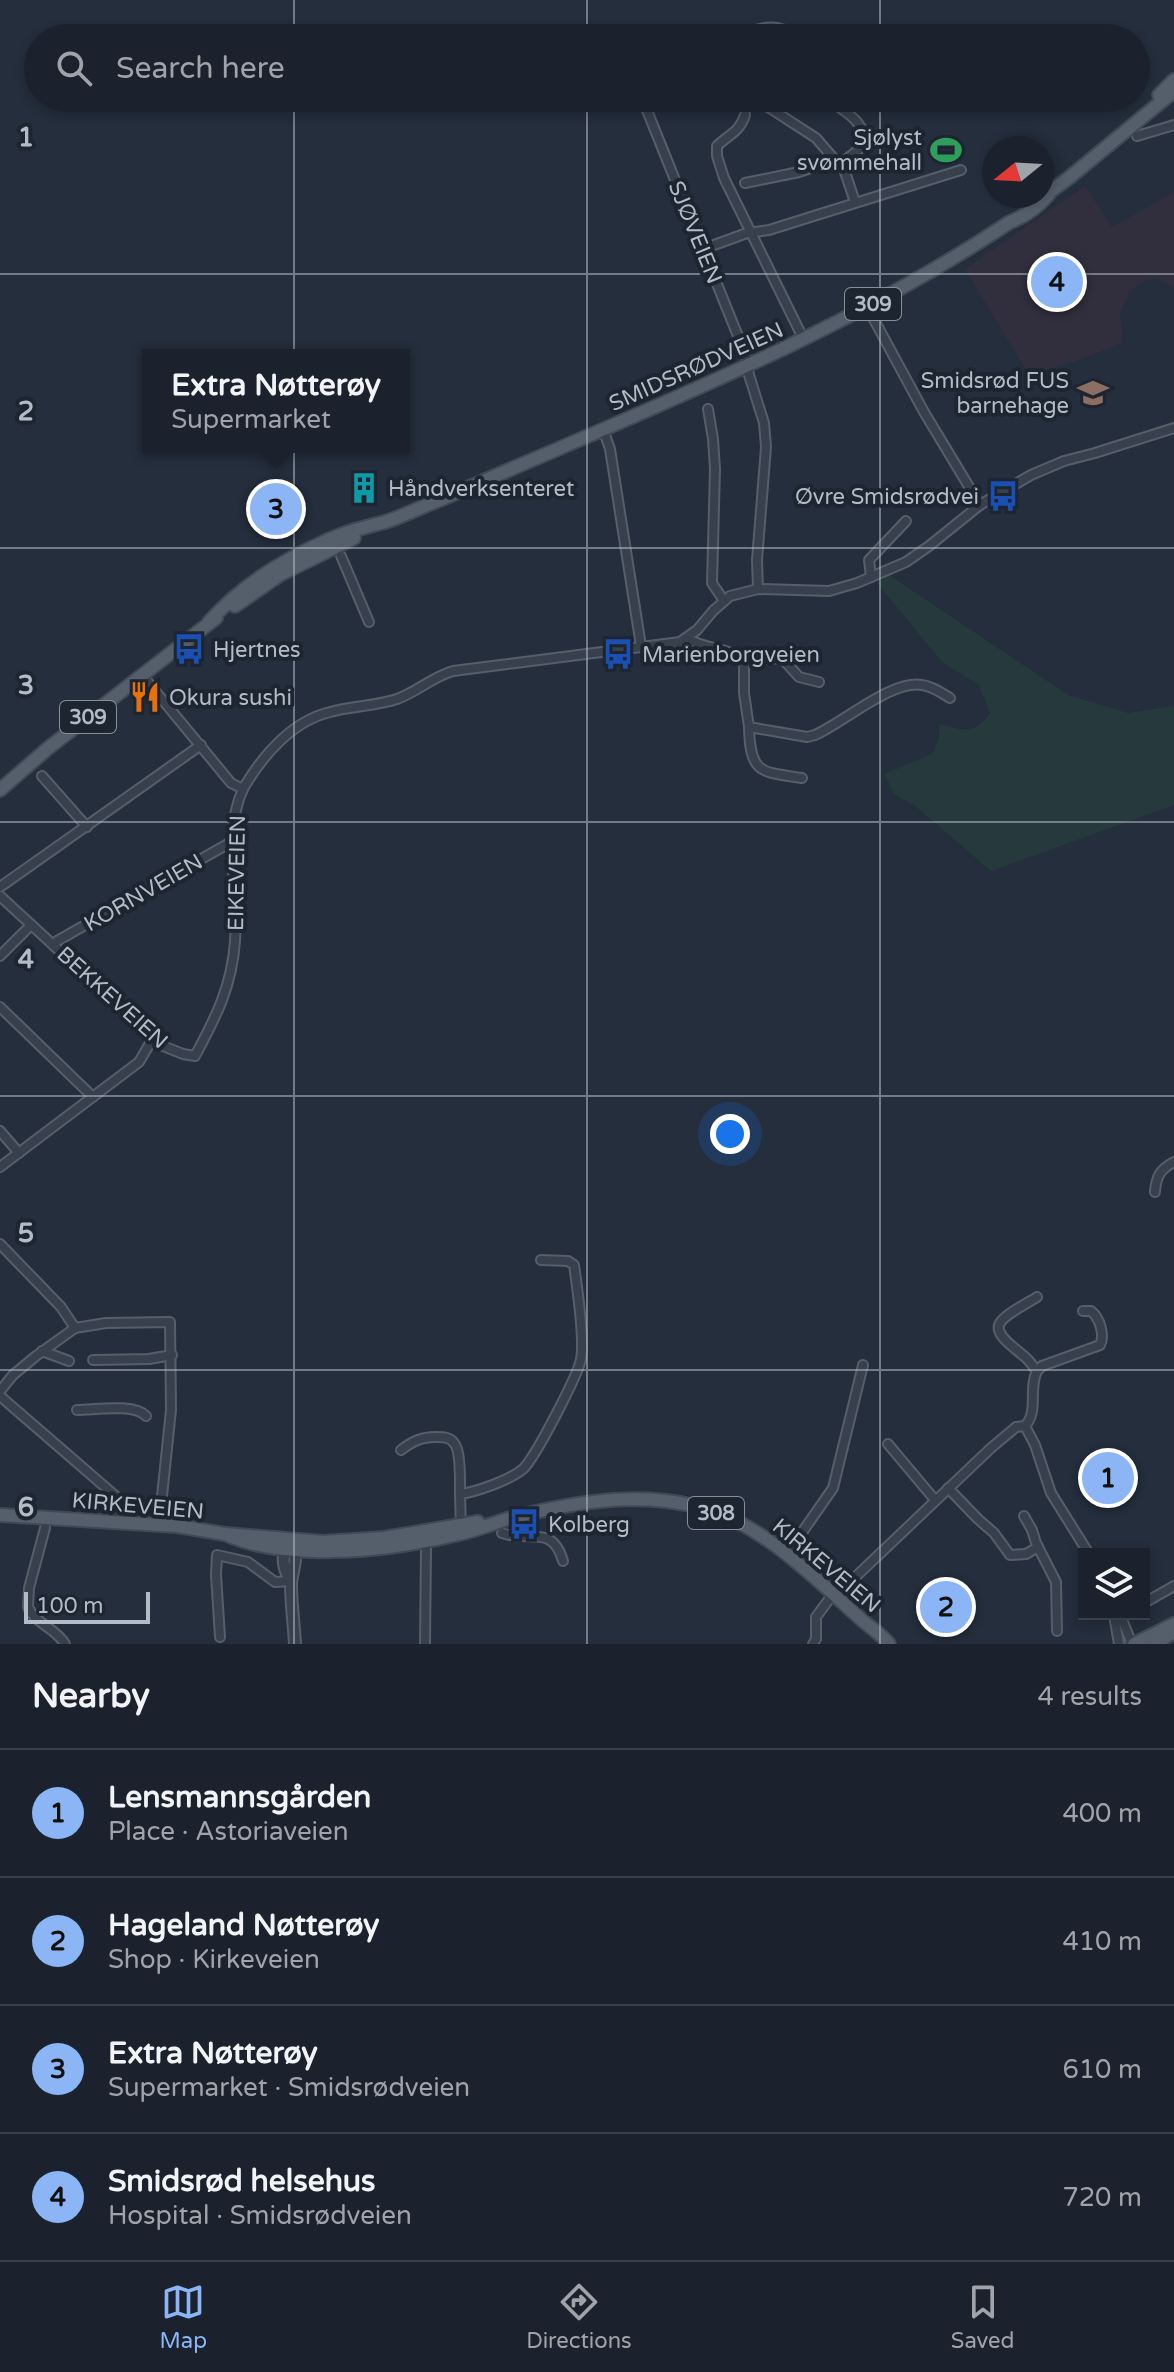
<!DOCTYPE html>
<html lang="en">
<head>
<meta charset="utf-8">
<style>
	body { margin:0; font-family:"Varela Round",sans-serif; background:#242a35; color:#f1f3f6 }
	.controls { position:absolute; right:24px; bottom:24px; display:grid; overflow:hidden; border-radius:0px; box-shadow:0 4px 12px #0003 }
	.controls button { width:72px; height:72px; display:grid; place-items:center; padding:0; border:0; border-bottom:2px solid #393f49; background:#1b222d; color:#f1f3f6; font:40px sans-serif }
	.compass { position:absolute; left:982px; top:136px; width:72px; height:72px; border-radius:50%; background:#1b222d; box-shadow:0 4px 12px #0003; rotate:252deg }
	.scale { position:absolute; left:24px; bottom:20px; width:126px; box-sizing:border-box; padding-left:8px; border:4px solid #b3bbc7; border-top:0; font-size:22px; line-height:28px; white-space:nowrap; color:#b3bbc7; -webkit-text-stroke:6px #1d2531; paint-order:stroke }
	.you { position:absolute; left:730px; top:1134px; width:28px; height:28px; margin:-20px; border:6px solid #fff; border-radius:50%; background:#1a73e8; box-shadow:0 0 0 12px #1a73e833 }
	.badge { display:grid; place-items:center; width:52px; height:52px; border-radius:50%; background:#8bb5f5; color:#111; font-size:26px; font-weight:700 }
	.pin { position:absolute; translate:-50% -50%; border:4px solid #fff; box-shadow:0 2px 8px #0006 }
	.popup { position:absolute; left:142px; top:349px; width:268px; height:104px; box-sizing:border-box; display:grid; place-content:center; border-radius:0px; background:#1b222d; filter:drop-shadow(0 2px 6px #0005); font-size:26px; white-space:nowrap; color:#a0a4aa }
	.popup b { font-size:30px; color:#f1f3f6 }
	.popup::after { content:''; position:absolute; left:50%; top:100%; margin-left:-16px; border:16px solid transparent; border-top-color:#1b222d }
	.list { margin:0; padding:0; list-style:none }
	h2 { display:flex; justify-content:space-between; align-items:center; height:104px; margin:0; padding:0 32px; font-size:34px }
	h2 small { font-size:26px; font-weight:400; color:#a0a4aa }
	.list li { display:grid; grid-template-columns:52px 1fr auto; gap:24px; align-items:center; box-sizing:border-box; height:128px; padding:0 32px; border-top:2px solid #393f49 }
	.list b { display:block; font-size:30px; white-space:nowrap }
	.list p { margin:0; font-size:26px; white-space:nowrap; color:#a0a4aa }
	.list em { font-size:26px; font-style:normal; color:#a0a4aa }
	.icon { flex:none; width:44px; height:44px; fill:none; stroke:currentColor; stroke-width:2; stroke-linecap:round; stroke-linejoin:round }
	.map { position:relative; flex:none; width:1174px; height:1644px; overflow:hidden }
	.search { position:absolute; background:#1b222d; box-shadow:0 4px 12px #0003; left:24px; right:24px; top:24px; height:88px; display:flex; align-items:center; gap:20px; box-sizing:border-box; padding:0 28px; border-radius:44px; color:#a0a4aa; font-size:30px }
	.sheet { height:616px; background:#1b222d }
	nav { display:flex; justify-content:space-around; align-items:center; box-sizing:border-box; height:112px; border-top:2px solid #393f49; background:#1b222d; font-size:22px; color:#a0a4aa }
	nav a { display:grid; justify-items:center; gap:4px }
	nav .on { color:#8bb5f5 }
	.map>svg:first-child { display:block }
</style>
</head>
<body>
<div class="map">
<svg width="1174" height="1644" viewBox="0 0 1174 1644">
	<rect width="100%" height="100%" fill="#242e3c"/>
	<path fill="#312f3d" d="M1085 186 1112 227 1174 192V288L1159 279 1145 280 1129 292 1120 315 1123 343 1079 360 1029 375 965 269Z"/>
	<path fill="#263a3d" d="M889 575 1068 695 1128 713 1174 706V805L991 871 914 805 894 794 885 774 933 753 939 739V724C964 730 974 736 990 713L978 684 943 663 877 583Z"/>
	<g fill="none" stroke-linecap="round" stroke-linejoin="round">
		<defs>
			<g id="minor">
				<path d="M750 38 756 30C775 24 784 29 801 38"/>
				<path d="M642 98 746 356 749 375 764 423 766 447 757 560 758 589"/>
				<path d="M825 98C840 108 870 123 863 146L842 163 855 202"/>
				<path d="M765 105 816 138 835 160 842 163"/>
				<path d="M745 115C740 132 728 135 717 146V156L724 178 800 332"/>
				<path d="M1137 136 1174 125"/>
				<path d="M745 183 799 172 835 160"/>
				<path d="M703 249 747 233 769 230 961 170"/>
				<path d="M872 316 924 412 980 505"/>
				<path d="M708 409 713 439 715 469 712 583 724 601"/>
				<path d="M603 429 610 449 641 646"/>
				<path d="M341 556 369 622"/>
				<path d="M871 577 869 560 906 521"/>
				<path d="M687 638C704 650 730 647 744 661V693L749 727 807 737 815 735C843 723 891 680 922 685 932 686 942 693 950 698"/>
				<path d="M744 661 782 658 799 677 819 682"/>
				<path d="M749 727C750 774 761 772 802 778"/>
				<path d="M42 776 87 827"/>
				<path d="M243 789C262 756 292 721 330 712 352 706 376 706 397 699 417 692 432 677 453 671L680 642 697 630 713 611 730 596 758 589 829 591 857 583 906 562 929 546 980 505 1031 475 1064 461 1095 453 1174 428"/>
				<path d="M0 887 201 745"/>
				<path d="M0 896 163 1046 183 1054 195 1056C216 1017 232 986 235 941 239 891 222 835 243 789L231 783 142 675"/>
				<path d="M54 946 57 941 233 841"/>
				<path d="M0 956 31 925"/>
				<path d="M0 1007 93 1097"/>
				<path d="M0 1131 19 1153"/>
				<path d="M0 1167 139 1062 153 1038"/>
				<path d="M1155 1192C1156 1177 1160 1169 1174 1162"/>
				<path d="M0 1244 61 1307 75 1328"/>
				<path d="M1037 1297C1028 1303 1005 1314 1000 1323 992 1336 1022 1352 1029 1361 1032 1364 1034 1368 1037 1371 1028 1389 1039 1411 1025 1426L1035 1445 1051 1493 1089 1554"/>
				<path d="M42 1351 69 1361"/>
				<path d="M93 1360 149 1359 172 1355"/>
				<path d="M1037 1371 1042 1366 1100 1345C1105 1336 1100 1318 1091 1311H1083"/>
				<path d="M0 1391 13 1375 36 1356 75 1328 106 1323 170 1322 171 1410 162 1496"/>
				<path d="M0 1396 119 1499 125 1509 126 1522"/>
				<path d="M77 1410C95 1410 134 1403 146 1416"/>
				<path d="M888 1444 935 1500"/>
				<path d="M401 1450C413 1441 421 1437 436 1437 443 1437 450 1437 454 1443 461 1450 460 1483 460 1494"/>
				<path d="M948 1488 978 1519 994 1533 1010 1555 1026 1554 1038 1547"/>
				<path d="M1024 1516 1032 1530 1036 1543 1056 1582 1057 1631"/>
				<path d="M110 1521 116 1509 115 1497"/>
				<path d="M45 1528 29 1588 28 1607C35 1624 56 1628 65 1644"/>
				<path d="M461 1529 460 1494C476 1492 510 1480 523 1469 535 1458 578 1375 581 1359 585 1340 577 1286 574 1265L568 1261 541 1260"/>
				<path d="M502 1533C528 1543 552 1523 563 1561"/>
				<path d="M787 1554 833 1488 863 1365"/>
				<path d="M848 1584 991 1448 1016 1427 1025 1426"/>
				<path d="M1144 1603 1174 1586"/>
				<path d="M1114 1615 1119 1644"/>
				<path d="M1115 1617 1123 1622 1132 1644"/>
				<path d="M220 1637 216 1575 217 1555 248 1562 275 1582 291 1581"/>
				<path d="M425 1644 426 1548"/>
				<path d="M813 1644 816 1639V1617L833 1594"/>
			</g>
			<path id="tertiary" d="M291 1581C282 1567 280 1554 291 1540 300 1556 292 1568 291 1584 291 1604 294 1624 295 1644"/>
			<g id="primary">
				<path d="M1159 95 1174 80"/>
				<path d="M1044 196 1070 177 1174 91"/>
				<path d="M235 606 281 574 354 538"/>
				<path d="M209 622C241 586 283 560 326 541 345 532 365 527 385 522 404 516 423 506 442 499 635 414 834 339 1010 222 1026 216 1038 207 1049 194"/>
				<path d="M0 790 47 749 216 618"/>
				<path d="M0 1515 177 1526 225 1534 323 1542 384 1538 478 1522"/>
				<path d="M225 1534C258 1549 297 1552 332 1551 375 1551 417 1544 459 1534 477 1530 494 1523 511 1518 584 1499 668 1486 738 1522 769 1538 795 1560 821 1583 835 1595 848 1608 862 1620 871 1628 881 1634 889 1644"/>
				<path d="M1134 1644 1174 1624"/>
				<path d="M1155 1644 1174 1632"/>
			</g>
		</defs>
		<use href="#minor" stroke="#565e6a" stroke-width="12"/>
		<use href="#tertiary" stroke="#565e6a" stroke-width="14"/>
		<use href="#primary" stroke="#414955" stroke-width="16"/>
		<use href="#minor" stroke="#37404c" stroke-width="8"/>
		<use href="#tertiary" stroke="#37404c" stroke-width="10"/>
		<use href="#primary" stroke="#555f6c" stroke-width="12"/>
	</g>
	<path fill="none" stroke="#b3bbc7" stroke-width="2" stroke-opacity="0.55" d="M294 0V38M587 0V38M880 0V38M294 98V1644M587 98V1644M880 98V1644M0 274H1174M0 548H1174M0 822H1174M0 1096H1174M0 1370H1174"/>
	<defs>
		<symbol id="stadium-bare" viewBox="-9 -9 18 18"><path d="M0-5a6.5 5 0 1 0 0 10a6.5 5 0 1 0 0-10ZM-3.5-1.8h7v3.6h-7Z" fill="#2e9e5b" stroke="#1d2531" stroke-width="2.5" paint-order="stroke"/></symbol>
		<symbol id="school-bare" viewBox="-9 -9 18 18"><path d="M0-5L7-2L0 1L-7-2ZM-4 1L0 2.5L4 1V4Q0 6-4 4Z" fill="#8d6e63" stroke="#1d2531" stroke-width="2.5" paint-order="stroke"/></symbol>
		<symbol id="building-bare" viewBox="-9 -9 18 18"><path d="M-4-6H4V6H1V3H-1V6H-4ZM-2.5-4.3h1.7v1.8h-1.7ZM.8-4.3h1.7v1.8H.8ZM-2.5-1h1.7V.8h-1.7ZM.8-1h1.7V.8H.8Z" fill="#0f9aa8" stroke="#1d2531" stroke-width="2.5" paint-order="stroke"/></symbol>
		<symbol id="bus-bare" viewBox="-9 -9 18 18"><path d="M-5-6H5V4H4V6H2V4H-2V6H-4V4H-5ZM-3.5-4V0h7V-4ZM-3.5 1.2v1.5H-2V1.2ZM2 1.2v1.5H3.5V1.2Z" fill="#1a4fb4" stroke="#1d2531" stroke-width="2.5" paint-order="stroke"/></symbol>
		<symbol id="restaurant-bare" viewBox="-9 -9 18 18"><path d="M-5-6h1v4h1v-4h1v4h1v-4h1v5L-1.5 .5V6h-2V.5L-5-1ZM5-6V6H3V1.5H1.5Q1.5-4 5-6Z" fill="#e8710a" stroke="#1d2531" stroke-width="2.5" paint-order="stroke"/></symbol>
	</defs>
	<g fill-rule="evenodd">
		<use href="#stadium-bare" x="924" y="128" width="44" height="44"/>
		<use href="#school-bare" x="1071" y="371" width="44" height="44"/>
		<use href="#building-bare" x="342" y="466" width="44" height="44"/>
		<use href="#bus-bare" x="981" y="474" width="44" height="44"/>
		<use href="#bus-bare" x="167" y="627" width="44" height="44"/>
		<use href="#bus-bare" x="596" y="632" width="44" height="44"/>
		<use href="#restaurant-bare" x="123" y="675" width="44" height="44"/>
		<use href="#bus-bare" x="502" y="1502" width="44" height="44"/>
	</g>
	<g text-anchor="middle" stroke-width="8" stroke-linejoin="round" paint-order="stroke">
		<g fill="#1d2531" stroke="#868e9a" stroke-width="2">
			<rect x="845" y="288" width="56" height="32" rx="6"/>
			<rect x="60" y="701" width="56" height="32" rx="6"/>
			<rect x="688" y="1497" width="56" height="32" rx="6"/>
		</g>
		<g font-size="20" font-weight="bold" fill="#b3bbc7">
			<text x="873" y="311">309</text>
			<text x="88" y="724">309</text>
			<text x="716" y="1520">308</text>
		</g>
		<g font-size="22" fill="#b3bbc7" stroke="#1d2531" text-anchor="start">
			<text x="922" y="145" text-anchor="end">Sjølyst<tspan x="922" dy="25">svømmehall</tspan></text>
			<text x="1069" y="388" text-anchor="end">Smidsrød FUS<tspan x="1069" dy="25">barnehage</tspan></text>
			<text x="388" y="496">Håndverksenteret</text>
			<text x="979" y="504" text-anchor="end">Øvre Smidsrødvei</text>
			<text x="213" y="657">Hjertnes</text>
			<text x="642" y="662">Marienborgveien</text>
			<text x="169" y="705">Okura sushi</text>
			<text x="548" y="1532">Kolberg</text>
		</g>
		<g font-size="22" fill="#b3bbc7" stroke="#1d2531">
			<text transform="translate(696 232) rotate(68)" y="8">SJØVEIEN</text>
			<text transform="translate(696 366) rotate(-24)" y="8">SMIDSRØDVEIEN</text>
			<text transform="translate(236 873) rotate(-89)" y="8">EIKEVEIEN</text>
			<text transform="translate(143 892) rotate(-30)" y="8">KORNVEIEN</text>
			<text transform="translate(113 997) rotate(42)" y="8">BEKKEVEIEN</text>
			<text transform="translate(138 1505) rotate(5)" y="8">KIRKEVEIEN</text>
			<text transform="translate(827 1565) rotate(40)" y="8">KIRKEVEIEN</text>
		</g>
	</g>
	<g font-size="26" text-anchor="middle" font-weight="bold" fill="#b3bbc7" stroke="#1d2531" stroke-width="8" stroke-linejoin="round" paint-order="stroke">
		<text x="26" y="146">1</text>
		<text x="26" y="420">2</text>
		<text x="26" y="694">3</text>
		<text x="26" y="968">4</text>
		<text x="26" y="1242">5</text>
		<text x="26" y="1516">6</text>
	</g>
</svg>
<div class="controls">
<button><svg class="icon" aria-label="layers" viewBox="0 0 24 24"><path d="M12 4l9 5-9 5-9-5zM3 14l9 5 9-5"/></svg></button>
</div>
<svg class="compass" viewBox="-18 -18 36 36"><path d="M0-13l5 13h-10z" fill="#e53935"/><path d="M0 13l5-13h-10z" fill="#a0a4aa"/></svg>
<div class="scale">100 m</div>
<div class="you"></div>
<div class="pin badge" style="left:1108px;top:1478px">1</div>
<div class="pin badge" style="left:946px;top:1607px">2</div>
<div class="pin badge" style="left:276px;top:509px">3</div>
<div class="popup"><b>Extra Nøtterøy</b>Supermarket</div>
<div class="pin badge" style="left:1057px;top:282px">4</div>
<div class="search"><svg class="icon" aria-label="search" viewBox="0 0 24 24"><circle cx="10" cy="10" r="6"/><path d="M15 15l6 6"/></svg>Search here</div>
</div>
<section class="sheet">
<h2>Nearby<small>4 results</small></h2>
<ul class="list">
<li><span class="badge">1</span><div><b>Lensmannsgården</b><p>Place · Astoriaveien</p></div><em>400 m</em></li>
<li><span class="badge">2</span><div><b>Hageland Nøtterøy</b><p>Shop · Kirkeveien</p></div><em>410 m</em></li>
<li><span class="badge">3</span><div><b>Extra Nøtterøy</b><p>Supermarket · Smidsrødveien</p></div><em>610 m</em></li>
<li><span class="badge">4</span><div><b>Smidsrød helsehus</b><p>Hospital · Smidsrødveien</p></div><em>720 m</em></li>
</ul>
</section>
<nav>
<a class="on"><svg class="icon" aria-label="map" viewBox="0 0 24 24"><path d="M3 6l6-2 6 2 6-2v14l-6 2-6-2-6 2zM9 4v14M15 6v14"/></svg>Map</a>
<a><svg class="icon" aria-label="directions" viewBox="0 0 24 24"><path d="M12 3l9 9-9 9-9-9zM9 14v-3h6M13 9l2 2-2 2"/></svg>Directions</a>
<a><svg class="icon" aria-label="saved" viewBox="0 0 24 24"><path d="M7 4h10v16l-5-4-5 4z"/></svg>Saved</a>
</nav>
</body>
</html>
